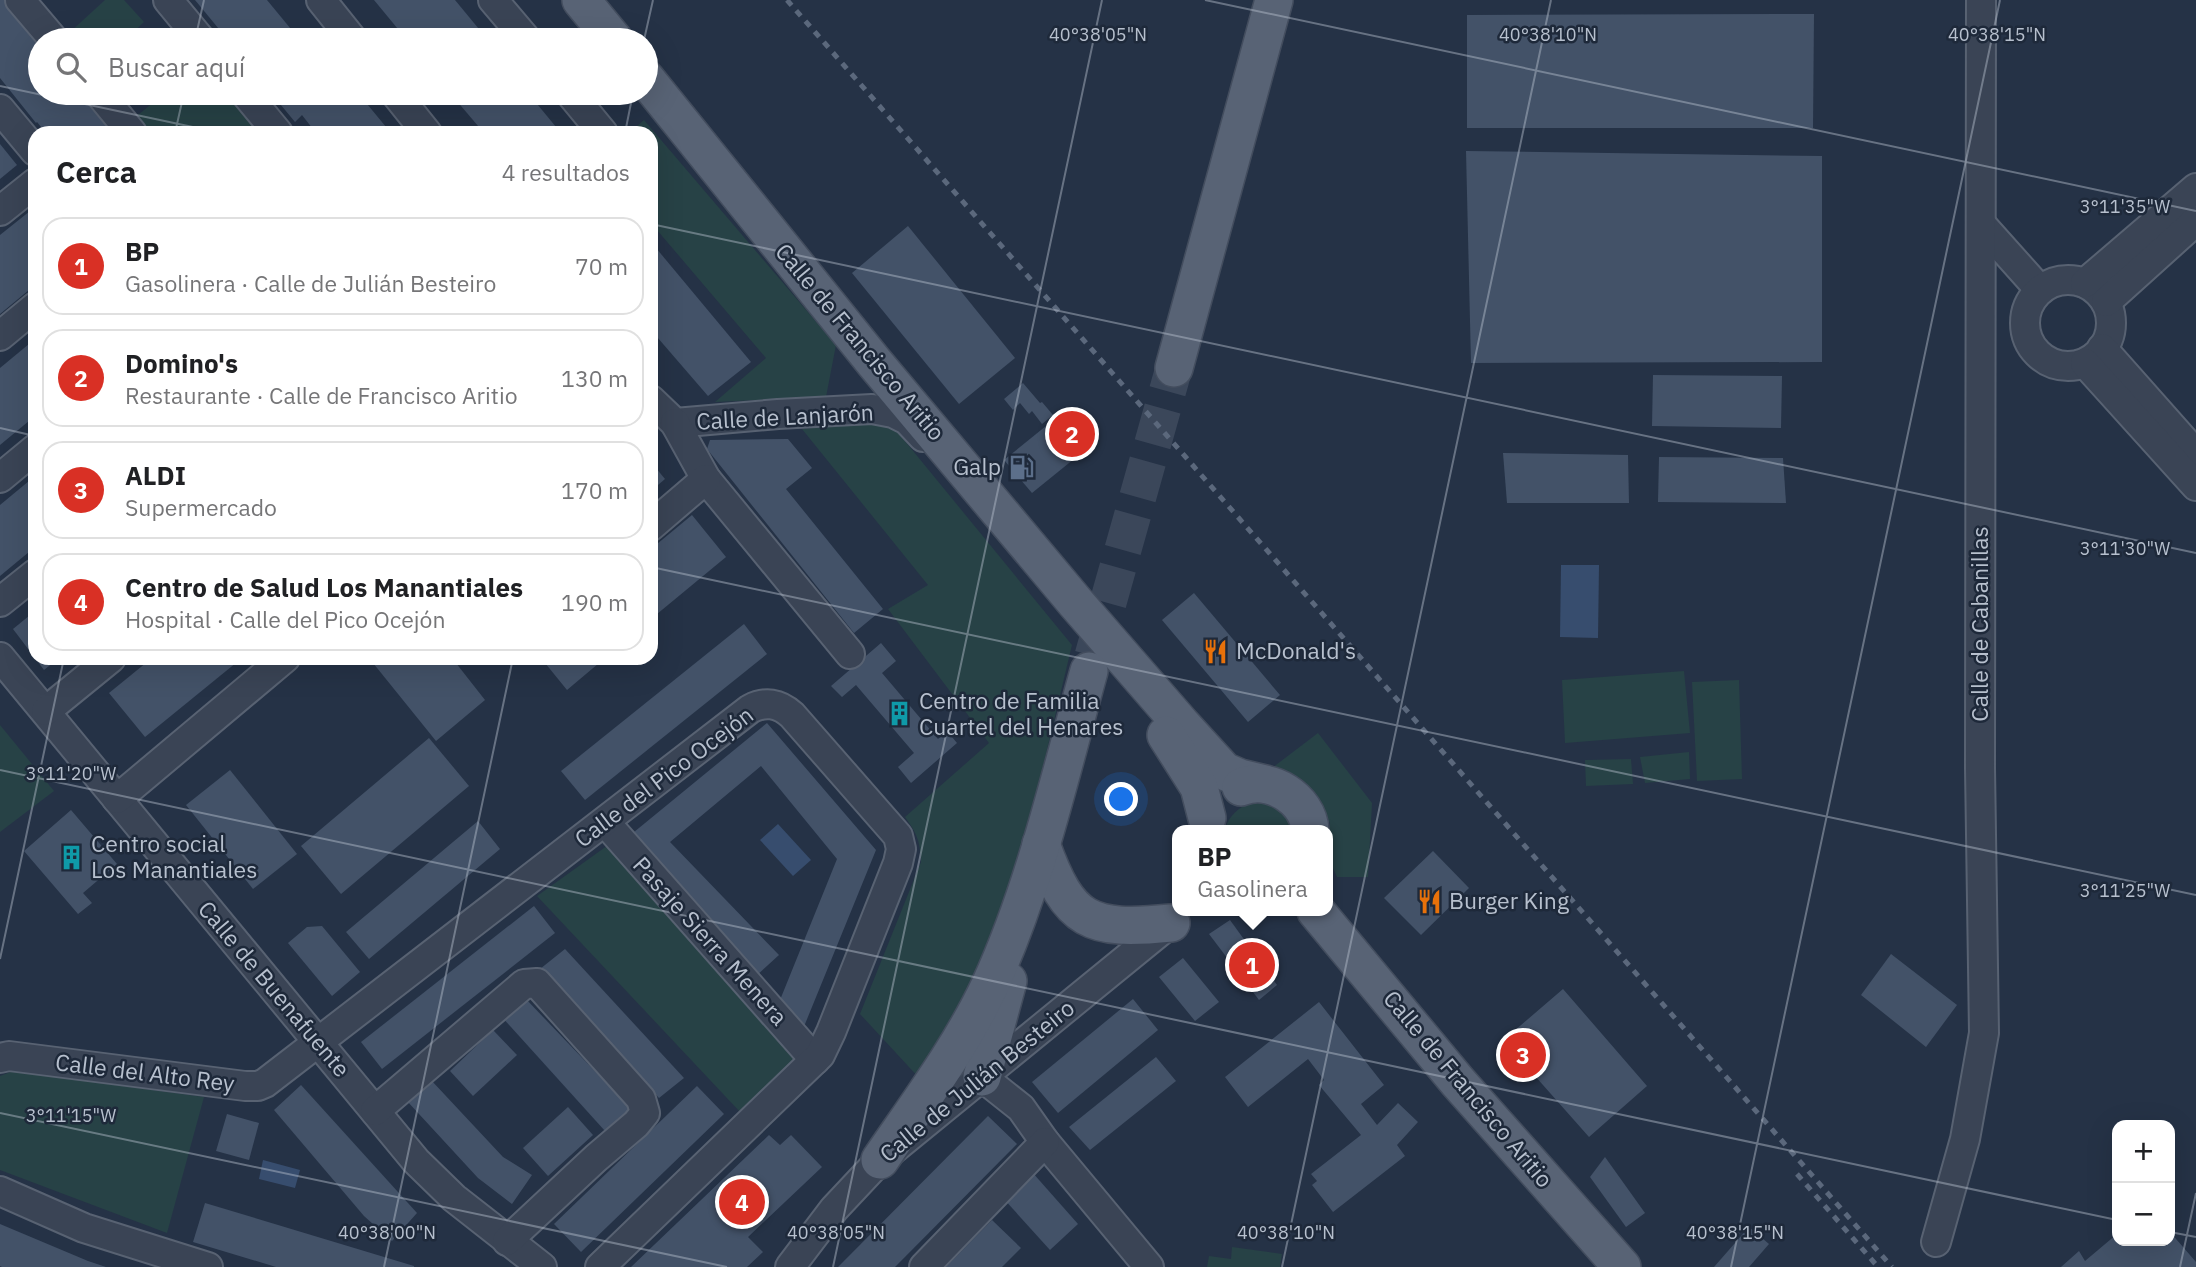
<!DOCTYPE html>
<html lang="es">
<head>
<meta charset="utf-8">
<style>
	body { margin:0; font-family:"IBM Plex Sans",sans-serif; background:#f2f2f2; color:#202124 }
	.controls { position:absolute; right:21px; bottom:21px; display:grid; overflow:hidden; border-radius:14px; box-shadow:0 7px 28px #0002 }
	.controls button { width:63px; height:63px; display:grid; place-items:center; padding:0; border:0; border-bottom:2px solid #e0e0e0; background:#fff; color:#202124; font:35px sans-serif }
	.you { position:absolute; left:1122px; top:800px; width:24px; height:24px; margin:-18px; border:5px solid #fff; border-radius:50%; background:#1a73e8; box-shadow:0 0 0 10px #1a73e833 }
	.badge { display:grid; place-items:center; width:46px; height:46px; border-radius:50%; background:#d93025; color:#fff; font-size:23px; font-weight:700 }
	.pin { position:absolute; translate:-50% -50%; border:4px solid #fff; box-shadow:0 2px 7px #0006 }
	.popup { position:absolute; left:1172px; top:825px; width:161px; height:91px; box-sizing:border-box; display:grid; place-content:center; border-radius:14px; background:#fff; filter:drop-shadow(0 2px 5px #0005); font-size:23px; white-space:nowrap; color:#757577 }
	.popup b { font-size:26px; color:#202124 }
	.popup::after { content:''; position:absolute; left:50%; top:100%; margin-left:-14px; border:14px solid transparent; border-top-color:#fff }
	.list { margin:0; padding:0; list-style:none }
	h2 { display:flex; justify-content:space-between; align-items:center; height:91px; margin:0; padding:0 28px; font-size:30px }
	h2 small { font-size:23px; font-weight:400; color:#757577 }
	.list li { display:grid; grid-template-columns:46px 1fr auto; gap:21px; align-items:center; box-sizing:border-box; height:98px; margin:0 14px 14px; padding:0 14px; border:2px solid #e0e0e0; border-radius:21px }
	.list b { display:block; font-size:26px; white-space:nowrap }
	.list p { margin:0; font-size:23px; white-space:nowrap; color:#757577 }
	.list em { font-size:23px; font-style:normal; color:#757577 }
	.icon { flex:none; width:38px; height:38px; fill:none; stroke:currentColor; stroke-width:2; stroke-linecap:round; stroke-linejoin:round }
	.map { position:relative; flex:none; width:2196px; height:1267px; overflow:hidden }
	.search { position:absolute; background:#fff; box-shadow:0 7px 28px #0002; left:28px; top:28px; width:630px; height:77px; display:flex; align-items:center; gap:18px; box-sizing:border-box; padding:0 24px; border-radius:38px; color:#757577; font-size:26px }
	.panel { position:absolute; background:#fff; box-shadow:0 7px 28px #0002; left:28px; top:126px; width:630px; height:539px; border-radius:21px }
	.map>svg:first-child { display:block }
</style>
</head>
<body>
<div class="map">
<svg width="2196" height="1267" viewBox="0 0 2196 1267">
	<rect width="100%" height="100%" fill="#253246"/>
	<g fill="#274246">
		<path d="M105 0H124L144 22 125 40H75L69 33Z"/>
		<path d="M165 93H235L268 133H144L133 119Z"/>
		<path d="M644 120 836 345 826 397 715 402 766 358 651 223V133H629Z"/>
		<path d="M874 423 889 426 900 435 1072 645 1041 775 1011 885 963 1010 921 1080 860 1014 921 862C920 840 917 834 905 817L989 743 888 609 928 585 802 429Z"/>
		<path d="M1684 671 1690 733 1565 743 1562 680Z"/>
		<path d="M1739 680 1742 779 1697 781 1692 682Z"/>
		<path d="M0 725 54 791 0 832Z"/>
		<path d="M1318 733 1372 803 1368 877H1337L1328 857 1330 823 1312 789 1292 775 1272 768Z"/>
		<path d="M1689 752 1690 779 1645 783 1640 757Z"/>
		<path d="M1631 759 1633 784 1586 786 1585 760Z"/>
		<path d="M1258 801 1280 808 1294 830H1224C1231 813 1240 805 1258 801Z"/>
		<path d="M611 843 802 1055 741 1113 537 896Z"/>
		<path d="M13 1071 204 1097 167 1233 0 1170V1076Z"/>
		<path d="M1232 1247 1282 1254 1280 1267H1207L1209 1256 1231 1259Z"/>
	</g>
	<g fill="#374d6e">
		<path d="M1561 565H1599L1598 638 1560 637Z"/>
		<path d="M778 824 811 860 793 876 760 840Z"/>
		<path d="M263 1160 300 1170 295 1188 259 1179Z"/>
	</g>
	<g fill="#435268">
		<path d="M0 0H6L40 41V93H83L116 133H46L37 122 36 123 0 78Z"/>
		<path d="M195 0H267L300 40H228Z"/>
		<path d="M374 0H455L488 40H407Z"/>
		<path d="M1814 14 1813 128H1467V15Z"/>
		<path d="M271 93H358L391 133H316L302 115 295 122Z"/>
		<path d="M450 93H528L561 133H484Z"/>
		<path d="M0 144 17 165 0 179Z"/>
		<path d="M1466 151 1822 156V362L1471 363Z"/>
		<path d="M35 207V285L0 314V235Z"/>
		<path d="M908 226 1015 358 959 404 852 273Z"/>
		<path d="M651 242 751 362 708 396 651 330Z"/>
		<path d="M35 339V416L0 445V368Z"/>
		<path d="M1653 375 1782 376 1781 428 1652 426Z"/>
		<path d="M1023 383 1040 403 1042 402 1053 415 1042 424 1032 411 1029 414 1020 403 1013 410 1004 399Z"/>
		<path d="M1062 413 1090 446 1032 493 1004 460Z"/>
		<path d="M788 439 812 468 786 489 883 609 854 633 707 449 710 440Z"/>
		<path d="M1503 453 1628 455 1629 503H1507Z"/>
		<path d="M1659 457 1783 458 1786 503 1658 502Z"/>
		<path d="M651 462 665 479 651 491Z"/>
		<path d="M35 476V547L0 576V505Z"/>
		<path d="M692 515 726 557 651 619V549Z"/>
		<path d="M1194 593 1280 695 1248 722 1162 620Z"/>
		<path d="M35 611V658L13 629Z"/>
		<path d="M744 624 767 654 585 800 561 771Z"/>
		<path d="M881 643 896 661 882 673 938 739 947 731 957 743 911 783 898 767 914 753 856 685 842 697 831 686Z"/>
		<path d="M35 658H59L44 670Z"/>
		<path d="M152 658H242L145 737 109 693Z"/>
		<path d="M369 658H452L485 700 436 741Z"/>
		<path d="M541 658H605L567 690Z"/>
		<path d="M767 723 876 850 803 1029 780 1000 837 859 761 766 670 842 779 955 756 976 628 837Z"/>
		<path d="M429 738 469 786 341 894 301 846Z"/>
		<path d="M230 770 297 854 253 889 186 805Z"/>
		<path d="M71 810 117 864 83 893 92 903 78 914 24 851Z"/>
		<path d="M478 821 500 849 369 959 346 932Z"/>
		<path d="M1433 851 1469 888 1421 935 1384 898Z"/>
		<path d="M534 906 555 933 382 1069 361 1042Z"/>
		<path d="M1230 920 1277 985 1259 1000 1209 934Z"/>
		<path d="M322 926 360 972 332 996 288 943 307 927Z"/>
		<path d="M565 949 684 1078 659 1098 540 969Z"/>
		<path d="M1891 954 1957 1005 1926 1047 1861 995Z"/>
		<path d="M1183 958 1219 1002 1195 1021 1159 977Z"/>
		<path d="M1563 989 1647 1086 1589 1137 1535 1076 1530 1080 1499 1044Z"/>
		<path d="M524 997 632 1110 605 1131 501 1016Z"/>
		<path d="M1133 999 1158 1030 1058 1113 1032 1082Z"/>
		<path d="M1319 1002 1384 1085 1361 1104 1377 1125 1398 1103 1418 1122 1397 1145 1405 1156 1333 1212 1312 1185 1317 1181 1311 1174 1361 1135 1319 1085 1324 1080 1308 1059 1248 1107 1225 1077Z"/>
		<path d="M493 1030 517 1055 473 1096 450 1071Z"/>
		<path d="M1156 1057 1176 1081 1090 1150 1069 1127Z"/>
		<path d="M431 1080 503 1157 532 1175 512 1204 478 1178 407 1101Z"/>
		<path d="M301 1085 417 1213 392 1241 364 1216 274 1110Z"/>
		<path d="M697 1086 724 1114 581 1252 554 1224Z"/>
		<path d="M568 1107 593 1135 548 1176 523 1148Z"/>
		<path d="M227 1114 259 1123 249 1160 216 1151Z"/>
		<path d="M988 1116 1017 1144 895 1267H838Z"/>
		<path d="M769 1135 780 1145 791 1135 822 1167 748 1237 763 1252 747 1267H631Z"/>
		<path d="M1605 1157 1645 1213 1626 1227 1590 1177Z"/>
		<path d="M1032 1172 1078 1224 1050 1250 1003 1198Z"/>
		<path d="M205 1203 414 1266V1267H276L193 1242Z"/>
		<path d="M992 1220 1021 1248 1002 1267H946Z"/>
		<path d="M0 1224 88 1261 106 1267H2L0 1266Z"/>
		<path d="M1749 1227 1769 1244 1749 1267H1714Z"/>
		<path d="M2170 1232 2196 1262V1267H2061L2079 1251 2085 1261 2117 1234V1241H2170Z"/>
	</g>
	<g fill="none" stroke-linecap="round" stroke-linejoin="round">
		<path stroke="#3b475a" stroke-width="37" stroke-dasharray="37 18" stroke-linecap="butt" d="M1093 656 1174 368"/>
		<defs>
			<g id="minor">
				<path d="M20 0 54 40"/>
				<path d="M168 0 201 40"/>
				<path d="M321 0 353 40"/>
				<path d="M493 0 527 40"/>
				<path d="M99 93 132 133"/>
				<path d="M245 93 278 133"/>
				<path d="M395 93 427 133"/>
				<path d="M570 93 603 133"/>
				<path d="M0 109 35 151"/>
				<path d="M0 211 35 183"/>
				<path d="M1981 224 2040 290"/>
				<circle cx="2068" cy="323" r="43"/>
				<path d="M2085 283 2196 188"/>
				<path d="M2106 302 2196 221"/>
				<path d="M0 336 35 307"/>
				<path d="M2102 348 2196 454"/>
				<path d="M2085 363 2196 486"/>
				<path d="M651 400 675 423 778 414 872 409 893 413 907 420 923 437"/>
				<path d="M675 423 706 479 850 654"/>
				<path d="M0 478 35 449"/>
				<path d="M651 526 706 479"/>
				<path d="M0 602 35 574"/>
				<path d="M0 657 416 1161 454 1198 542 1267"/>
				<path d="M46 711 111 658"/>
				<path d="M117 799 285 658"/>
				<path d="M605 822 815 1060"/>
				<path d="M0 1058 9 1056 245 1086H258L265 1083 750 709C765 701 779 703 792 715L898 836 901 849 898 863 831 1032 820 1055 600 1267"/>
				<path d="M982 1077 1021 1108 1045 1142 1149 1267"/>
				<path d="M375 1111 524 984 537 983 641 1099 645 1113 636 1124 596 1158 507 1241"/>
				<path d="M0 1191 84 1228 208 1267"/>
				<path d="M1936 1242 1965 1139 1984 1033 1980 768 1981 0"/>
				<path d="M790 1267 834 1209 880 1160 1174 920"/>
				<path d="M924 1267 1045 1142"/>
			</g>
			<g id="major">
				<path d="M581 0 614 40"/>
				<path d="M646 79 874 362 1076 603 1182 725 1224 771 1240 778 1265 784"/>
				<path d="M1174 368 1274 0"/>
				<path d="M1166 735 1199 787 1207 818"/>
				<path d="M1241 787C1270 775 1308 799 1310 830"/>
				<path d="M1041 844C1069 923 1090 931 1171 923"/>
				<path d="M1316 911 1458 1082 1622 1267"/>
				<path d="M982 1077 1008 981"/>
				<path d="M880 1160C919 1103 961 1047 990 985 1035 887 1060 775 1089 671"/>
			</g>
		</defs>
		<use href="#minor" stroke="#586272" stroke-width="32"/>
		<use href="#major" stroke="#434d5e" stroke-width="40"/>
		<use href="#minor" stroke="#3a4455" stroke-width="28"/>
		<use href="#major" stroke="#586375" stroke-width="37"/>
		<g stroke="#5b687c" stroke-width="5" stroke-dasharray="7 7" stroke-linecap="butt">
			<path d="M787 0 1892 1267"/>
			<path d="M1797 1174 1878 1267"/>
		</g>
	</g>
	<path fill="none" stroke="#b7c0ce" stroke-width="2" stroke-opacity="0.45" d="M1205 0 2196 211M195 40 204 0M644 40 653 0M0 86 221 133M175 133 184 93M625 133 633 93M651 224 2196 553M0 428 35 436M651 567 2196 895M0 770 2117 1220M0 959 64 658M0 1113 727 1267M2170 1232 2196 1237M384 1267 513 658M833 1267 1102 0M1282 1267 1551 0M1731 1267 2000 0M2180 1267 2196 1193"/>
	<defs>
		<symbol id="fuel-bare" viewBox="-9 -9 18 18"><path d="M-5.5-6h7V0h2V4h1.3V-2.5L3-4.5l.8-.8L6-3V5H2.5V1h-1V6h-7ZM-4.2-4.7v3.2H.2V-4.7Z" fill="#5c6f8a" stroke="#1e293a" stroke-width="2.5" paint-order="stroke"/></symbol>
		<symbol id="restaurant-bare" viewBox="-9 -9 18 18"><path d="M-5-6h1v4h1v-4h1v4h1v-4h1v5L-1.5 .5V6h-2V.5L-5-1ZM5-6V6H3V1.5H1.5Q1.5-4 5-6Z" fill="#e8710a" stroke="#1e293a" stroke-width="2.5" paint-order="stroke"/></symbol>
		<symbol id="building-bare" viewBox="-9 -9 18 18"><path d="M-4-6H4V6H1V3H-1V6H-4ZM-2.5-4.3h1.7v1.8h-1.7ZM.8-4.3h1.7v1.8H.8ZM-2.5-1h1.7V.8h-1.7ZM.8-1h1.7V.8H.8Z" fill="#0f9aa8" stroke="#1e293a" stroke-width="2.5" paint-order="stroke"/></symbol>
	</defs>
	<g fill-rule="evenodd">
		<use href="#fuel-bare" x="1004" y="450" width="35" height="35"/>
		<use href="#restaurant-bare" x="1198" y="634" width="35" height="35"/>
		<use href="#building-bare" x="882" y="696" width="35" height="35"/>
		<use href="#building-bare" x="54" y="840" width="35" height="35"/>
		<use href="#restaurant-bare" x="1412" y="884" width="35" height="35"/>
	</g>
	<g text-anchor="middle" stroke-width="5" stroke-linejoin="round" paint-order="stroke">
		<g font-size="23" fill="#b7c0ce" stroke="#1e293a">
			<text transform="translate(860 342) rotate(50)" y="8">Calle de Francisco Aritio</text>
			<text transform="translate(785 417) rotate(-3)" y="8">Calle de Lanjarón</text>
			<text transform="translate(1980 624) rotate(-90)" y="8">Calle de Cabanillas</text>
			<text transform="translate(664 777) rotate(-37)" y="8">Calle del Pico Ocejón</text>
			<text transform="translate(710 941) rotate(48)" y="8">Pasaje Sierra Menera</text>
			<text transform="translate(274 989) rotate(50)" y="8">Calle de Buenafuente</text>
			<text transform="translate(145 1073) rotate(7)" y="8">Calle del Alto Rey</text>
			<text transform="translate(977 1081) rotate(-39)" y="8">Calle de Julián Besteiro</text>
			<text transform="translate(1468 1089) rotate(50)" y="8">Calle de Francisco Aritio</text>
		</g>
		<g font-size="23" fill="#b7c0ce" stroke="#1e293a" text-anchor="start">
			<text x="1001" y="475" text-anchor="end">Galp</text>
			<text x="1236" y="659">McDonald's</text>
			<text x="919" y="709">Centro de Familia<tspan x="919" dy="26">Cuartel del Henares</tspan></text>
			<text x="91" y="852">Centro social<tspan x="91" dy="26">Los Manantiales</tspan></text>
			<text x="1449" y="909">Burger King</text>
		</g>
	</g>
	<g font-size="18" text-anchor="middle" fill="#b7c0ce" stroke="#1e293a" stroke-width="5" stroke-linejoin="round" paint-order="stroke">
		<text x="1098" y="41">40°38'05"N</text>
		<text x="1548" y="41">40°38'10"N</text>
		<text x="1997" y="41">40°38'15"N</text>
		<text x="2125" y="213">3°11'35"W</text>
		<text x="2125" y="555">3°11'30"W</text>
		<text x="71" y="780">3°11'20"W</text>
		<text x="2125" y="897">3°11'25"W</text>
		<text x="71" y="1122">3°11'15"W</text>
		<text x="387" y="1239">40°38'00"N</text>
		<text x="836" y="1239">40°38'05"N</text>
		<text x="1286" y="1239">40°38'10"N</text>
		<text x="1735" y="1239">40°38'15"N</text>
	</g>
</svg>
<div class="controls">
<button>+</button>
<button>−</button>
</div>
<div class="you"></div>
<div class="pin badge" style="left:1252px;top:965px">1</div>
<div class="popup"><b>BP</b>Gasolinera</div>
<div class="pin badge" style="left:1072px;top:434px">2</div>
<div class="pin badge" style="left:1523px;top:1055px">3</div>
<div class="pin badge" style="left:742px;top:1202px">4</div>
<div class="search"><svg class="icon" aria-label="search" viewBox="0 0 24 24"><circle cx="10" cy="10" r="6"/><path d="M15 15l6 6"/></svg>Buscar aquí</div>
<section class="panel">
<h2>Cerca<small>4 resultados</small></h2>
<ul class="list">
<li><span class="badge">1</span><div><b>BP</b><p>Gasolinera · Calle de Julián Besteiro</p></div><em>70 m</em></li>
<li><span class="badge">2</span><div><b>Domino's</b><p>Restaurante · Calle de Francisco Aritio</p></div><em>130 m</em></li>
<li><span class="badge">3</span><div><b>ALDI</b><p>Supermercado</p></div><em>170 m</em></li>
<li><span class="badge">4</span><div><b>Centro de Salud Los Manantiales</b><p>Hospital · Calle del Pico Ocejón</p></div><em>190 m</em></li>
</ul>
</section>
</div>
</body>
</html>
